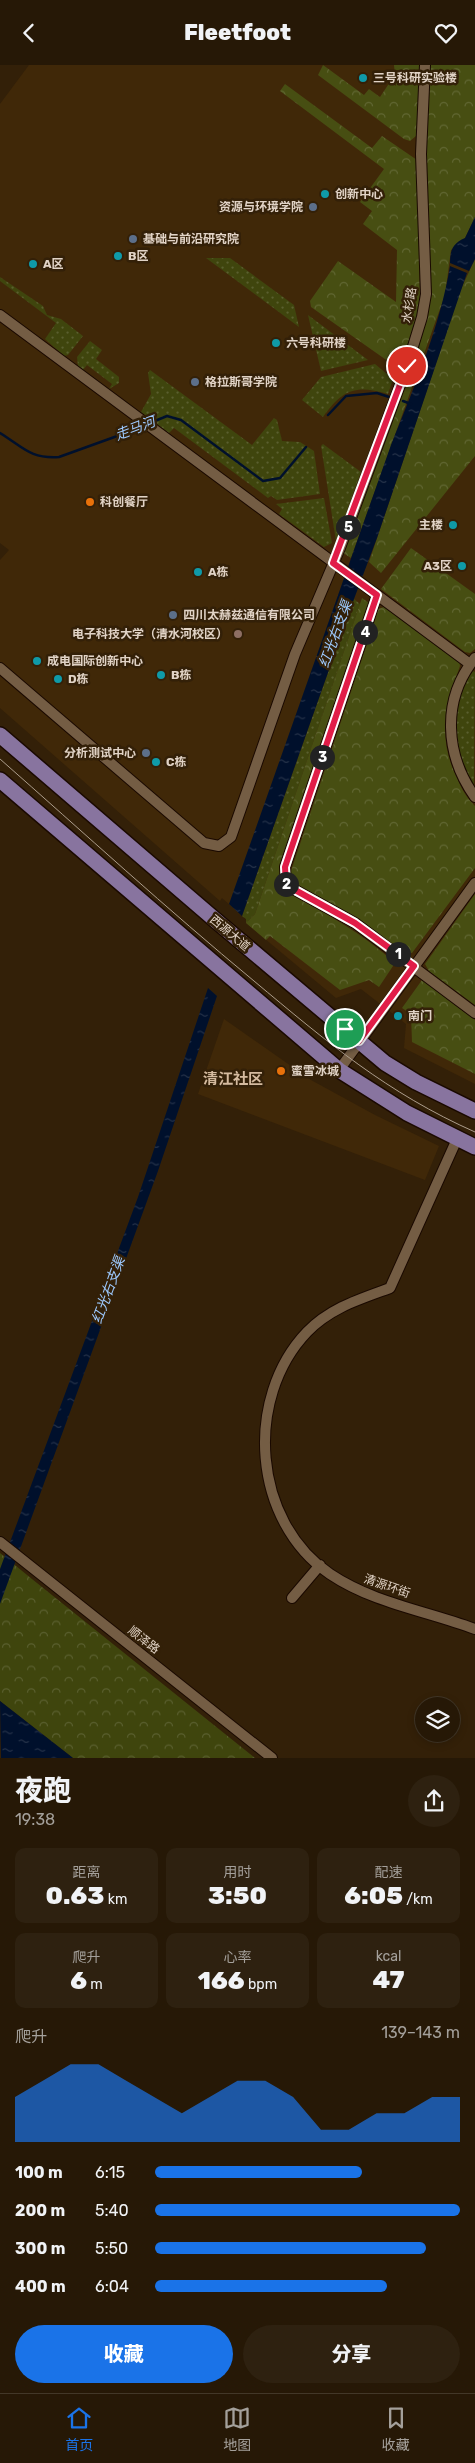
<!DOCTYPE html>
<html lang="zh">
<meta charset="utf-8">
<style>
body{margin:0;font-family:Rubik,"Noto Sans SC",sans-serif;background:#2e2110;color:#f1f3f6;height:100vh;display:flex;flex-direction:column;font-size:19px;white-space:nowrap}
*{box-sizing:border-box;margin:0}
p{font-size:16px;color:#a4a09b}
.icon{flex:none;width:28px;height:28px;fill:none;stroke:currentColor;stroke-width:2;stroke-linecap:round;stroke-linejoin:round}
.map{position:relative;height:1693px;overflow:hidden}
.details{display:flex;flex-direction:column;background:#261806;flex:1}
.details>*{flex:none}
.fabs{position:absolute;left:415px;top:1632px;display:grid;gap:10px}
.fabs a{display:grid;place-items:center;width:45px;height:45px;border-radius:50%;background:#261806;box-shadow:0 2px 8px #0003,0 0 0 1px #423728;font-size:25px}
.pin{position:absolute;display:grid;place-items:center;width:42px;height:42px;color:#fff;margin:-21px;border:2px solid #fff;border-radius:50%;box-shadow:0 1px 5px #0007}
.km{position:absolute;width:25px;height:25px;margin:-12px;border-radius:50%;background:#222;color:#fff;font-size:14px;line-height:25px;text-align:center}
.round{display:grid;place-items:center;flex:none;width:52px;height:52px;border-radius:26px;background:#2e2110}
.overview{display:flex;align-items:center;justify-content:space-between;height:85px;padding:0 15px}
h1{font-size:28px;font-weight:800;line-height:38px}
.figures{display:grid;grid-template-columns:repeat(3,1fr);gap:8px;height:85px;padding:5px 15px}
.figures div{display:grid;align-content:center;border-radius:10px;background:#2e2110;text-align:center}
.figures b{font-size:25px;font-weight:800}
.figures small{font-size:14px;font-weight:400}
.figures p{font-size:14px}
.chart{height:140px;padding:10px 15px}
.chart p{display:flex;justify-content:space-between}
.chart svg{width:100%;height:90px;margin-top:5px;fill:#1a73e8;opacity:.7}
.cta{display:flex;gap:10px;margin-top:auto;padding:10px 15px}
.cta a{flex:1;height:58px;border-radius:30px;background:#1a73e8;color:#fff;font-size:20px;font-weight:800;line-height:58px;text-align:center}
.cta a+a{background:#2e2110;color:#f1f3f6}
ul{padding:0 15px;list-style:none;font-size:16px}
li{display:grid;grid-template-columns:80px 60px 1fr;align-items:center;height:38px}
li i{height:12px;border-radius:6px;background:#1a73e8}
header{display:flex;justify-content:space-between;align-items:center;height:65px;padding:0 15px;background:#261806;font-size:22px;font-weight:800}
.dock{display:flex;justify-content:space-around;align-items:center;height:70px;border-top:1px solid #423728;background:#261806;font-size:14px;color:#a4a09b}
.dock a{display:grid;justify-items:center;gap:2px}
.dock .active{color:#1a73e8}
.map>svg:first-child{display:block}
.built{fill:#402808}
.grass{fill:url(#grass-dots)}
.forest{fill:url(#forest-crowns)}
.park{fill:url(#park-crowns)}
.water{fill:url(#water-ripples)}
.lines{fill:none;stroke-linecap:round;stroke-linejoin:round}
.stream{stroke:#00102c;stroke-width:2.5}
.street-casing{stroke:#1a0900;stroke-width:12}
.primary-casing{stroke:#1a0900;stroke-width:18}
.street{stroke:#745d44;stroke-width:10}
.primary{stroke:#88749f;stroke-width:15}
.tram{stroke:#ac9d8c;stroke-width:1}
.route-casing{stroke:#fff;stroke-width:10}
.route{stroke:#e11d48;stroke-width:6}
.culture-dot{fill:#0f9aa8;stroke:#332008;stroke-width:2}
.service-dot{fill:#5c6f8a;stroke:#332008;stroke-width:2}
.food-dot{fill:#e8710a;stroke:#332008;stroke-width:2}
.education-dot{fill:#8d6e63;stroke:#332008;stroke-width:2}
.labels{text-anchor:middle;stroke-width:5;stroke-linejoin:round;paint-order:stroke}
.poi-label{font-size:12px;font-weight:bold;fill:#e1d3c6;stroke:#332008;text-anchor:start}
.street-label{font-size:12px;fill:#e1d3c6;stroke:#332008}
.water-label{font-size:14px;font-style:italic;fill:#9dc9fe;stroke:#332008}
.quarter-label{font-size:15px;font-weight:bold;fill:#d4ba9f;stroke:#332008}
</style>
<header><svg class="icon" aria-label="back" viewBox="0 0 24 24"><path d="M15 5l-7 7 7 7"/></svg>Fleetfoot<svg class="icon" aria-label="heart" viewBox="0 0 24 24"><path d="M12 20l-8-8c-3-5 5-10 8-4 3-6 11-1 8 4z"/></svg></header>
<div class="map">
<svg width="475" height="1693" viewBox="0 0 475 1693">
<defs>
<pattern id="grass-dots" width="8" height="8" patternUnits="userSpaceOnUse" patternTransform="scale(1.25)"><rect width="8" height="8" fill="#3f450d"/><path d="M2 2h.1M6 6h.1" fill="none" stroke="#5a5f2f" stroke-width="1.8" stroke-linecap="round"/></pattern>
<pattern id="forest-crowns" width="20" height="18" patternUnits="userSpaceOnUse" patternTransform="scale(1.25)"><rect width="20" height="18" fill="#474e12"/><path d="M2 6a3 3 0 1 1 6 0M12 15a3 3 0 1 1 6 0" fill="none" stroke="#616733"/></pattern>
<pattern id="park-crowns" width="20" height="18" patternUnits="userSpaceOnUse" patternTransform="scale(1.25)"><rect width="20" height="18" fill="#3f450d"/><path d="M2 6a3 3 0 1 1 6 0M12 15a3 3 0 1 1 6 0" fill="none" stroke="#5a5f2f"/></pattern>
<pattern id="water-ripples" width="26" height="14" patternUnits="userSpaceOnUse" patternTransform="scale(1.25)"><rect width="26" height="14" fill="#00102c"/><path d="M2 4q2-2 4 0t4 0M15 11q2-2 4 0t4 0" fill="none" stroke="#253249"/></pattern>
</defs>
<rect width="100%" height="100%" fill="#332008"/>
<path class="built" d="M29,0h446v1019l-71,-36 2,-24 -45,-35 -25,9 -90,-75v-4l-24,-21 -2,3 -220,-193v-148l9,-10 -9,-7v-439z
M224,954l87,61 64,35 64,31 -14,34 -227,-86z"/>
<path class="grass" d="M206,193h24l64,47 5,22z
M0,212l43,29 4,9 14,4 22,17 -15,19 -4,1 -19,-17 11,-16 -56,-42z
M308,250l60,45 -47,11z
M90,276l12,9 -6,9 23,18v6l-10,6 3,-5 -25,-19 -4,5 -5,-4 -1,-9z
M375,299l18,15 -5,15c-33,-10 -46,-4 -65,23l-21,-17 19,-23z
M150,305l102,75 22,-27 3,2 5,21 18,1 14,9 6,43 -43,6 -6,-4 -3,2 -94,-70 -5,5 -28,-21 10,-18 -3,-21z
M323,379l38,28 -25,69 -15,-95z
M324,433l8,45 -8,4 -45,-33 3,-5 -6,-5z
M354,534l6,5 -105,310 -9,9v-4l-4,-3z
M473,606l2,1 -1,115c-21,-39 -29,-78 -1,-116z"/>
<path class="forest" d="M323,0l41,30 5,-6 11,8 10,-15 6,4 -2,-21h27l-5,71 -6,5 -6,-2 -86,-64z
M430,0h45v152l-10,21 -14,12 -6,45 -94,263 -8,-5 78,-216 3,-203z
M285,19l87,64 10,-12 35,24 3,137 -3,23 -16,45 -9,-1 -81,-57 -1,-6 28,-40 58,41 1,-52 -34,-26 9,-13 -12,-9 24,-33 -104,-78z
M475,194v197l-94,117 -12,-11 92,-273z
M411,483l64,46v55l-5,4 -5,-1 -84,-63z
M362,533l7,5 -89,269v12l5,7c39,21 77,42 110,72l-16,24 -10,-7 -29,10 -70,-54 -4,4 -20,-17 9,-9z
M384,542l75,54 1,5c-15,42 -23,73 -2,114 4,10 9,18 17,26v62l-63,85 -9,-1c-35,-27 -69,-49 -108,-66l-5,-12 85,-254 3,-11z
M475,829v111l-46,-34 -4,-7z
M422,915l53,40v54l-63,-32 -1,-28 -9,-6z"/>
<path class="park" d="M0,1488l32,26 223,179h-182l-73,-57z"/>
<path class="water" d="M475,152v42l-6,12 -19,-8c0,-13 3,-20 15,-25z
M450,201l17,7 -90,265 -23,61 -112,317 -13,-12 162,-459c23,-58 49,-118 59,-179z
M208,923l9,8 -59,175 -158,433v-35l138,-372z
M0,1636l73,57h-72z"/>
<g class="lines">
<path class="stream" d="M403,336l8,3
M328,350l18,-19 31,-3 12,4
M150,358l17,-7 14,4 82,61 17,-3 26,-31
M0,368c23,14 30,26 59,24l86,-31"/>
<defs>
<path id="street" d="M0,250l470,349
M377,530l-87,257 -5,15 1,18 69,38 120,90
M475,593c-34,42 -30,97 0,139
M0,603l204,175 15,3 12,-9 64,-183 45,-106 67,-182 15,-49 4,-23 -5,-140 4,-89
M339,1005l136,-187
M457,1074l-67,149c-30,11 -60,20 -83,44 -63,66 -55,189 23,242 43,29 97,37 145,55
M0,1477l272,216
M292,1533l28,-33"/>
<path id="primary" d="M0,670l220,189 165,139 31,19 59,29
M0,715l339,290 68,43 68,34"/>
</defs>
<use href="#street" class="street-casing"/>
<use href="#primary" class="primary-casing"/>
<use href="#street" class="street"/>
<use href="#primary" class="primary"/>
<path class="tram" d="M0,694c84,74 167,150 254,222 73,61 133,112 221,151"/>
</g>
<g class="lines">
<defs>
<path id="route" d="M345,964l14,12 55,-75 -59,-43 -69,-38 -1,-18 92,-272 -44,-32 74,-197"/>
</defs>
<use href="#route" class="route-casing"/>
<use href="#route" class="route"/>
</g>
<g class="culture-dot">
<circle cx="363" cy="13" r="5"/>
<circle cx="325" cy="129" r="5"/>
<circle cx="118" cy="191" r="5"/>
<circle cx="33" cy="199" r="5"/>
<circle cx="276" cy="278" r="5"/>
<circle cx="453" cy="460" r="5"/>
<circle cx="462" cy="501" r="5"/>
<circle cx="198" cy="507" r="5"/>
<circle cx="37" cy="596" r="5"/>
<circle cx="161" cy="610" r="5"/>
<circle cx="58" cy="614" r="5"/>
<circle cx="156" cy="697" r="5"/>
<circle cx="398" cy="951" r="5"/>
</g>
<g class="service-dot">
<circle cx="313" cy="142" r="5"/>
<circle cx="133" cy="174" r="5"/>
<circle cx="195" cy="317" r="5"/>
<circle cx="173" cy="550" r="5"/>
<circle cx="146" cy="688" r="5"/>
</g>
<g class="food-dot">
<circle cx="90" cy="437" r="5"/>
<circle cx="281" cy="1006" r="5"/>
</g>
<circle class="education-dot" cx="238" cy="569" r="5"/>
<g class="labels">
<g class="poi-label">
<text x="373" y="17">三号科研实验楼</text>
<text x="335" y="133">创新中心</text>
<text x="303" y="146" text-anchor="end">资源与环境学院</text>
<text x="143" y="178">基础与前沿研究院</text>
<text x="128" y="195">B区</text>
<text x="43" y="203">A区</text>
<text x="286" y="282">六号科研楼</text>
<text x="205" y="321">格拉斯哥学院</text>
<text x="100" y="441">科创餐厅</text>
<text x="443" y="464" text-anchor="end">主楼</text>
<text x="452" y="505" text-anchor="end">A3区</text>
<text x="208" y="511">A栋</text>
<text x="183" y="554">四川太赫兹通信有限公司</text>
<text x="228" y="573" text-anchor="end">电子科技大学（清水河校区）</text>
<text x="47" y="600">成电国际创新中心</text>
<text x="171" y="614">B栋</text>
<text x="68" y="618">D栋</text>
<text x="136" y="692" text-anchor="end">分析测试中心</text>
<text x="166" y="701">C栋</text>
<text x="408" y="955">南门</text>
<text x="291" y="1010">蜜雪冰城</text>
</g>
<g class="street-label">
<text transform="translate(409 240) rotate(-81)" y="4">水杉路</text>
<text transform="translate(230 868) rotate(40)" y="4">西源大道</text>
<text transform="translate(387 1521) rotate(19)" y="4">清源环街</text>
<text transform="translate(144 1575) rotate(38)" y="4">顺泽路</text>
</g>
<g class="water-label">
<text transform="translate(135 363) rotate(-21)" y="5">走马河</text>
<text transform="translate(335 569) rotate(-70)" y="5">红光右支渠</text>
<text transform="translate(108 1225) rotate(-70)" y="5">红光右支渠</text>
</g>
<g class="quarter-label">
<text x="233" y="1019">清江社区</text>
</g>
</g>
</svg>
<div class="fabs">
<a><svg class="icon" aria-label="layers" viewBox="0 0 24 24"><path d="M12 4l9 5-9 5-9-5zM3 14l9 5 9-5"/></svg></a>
</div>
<div class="pin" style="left:345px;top:964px;background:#1e9e55"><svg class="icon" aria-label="arrive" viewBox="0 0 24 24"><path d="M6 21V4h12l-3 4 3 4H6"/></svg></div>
<div class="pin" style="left:407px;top:301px;background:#d93025"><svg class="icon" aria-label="check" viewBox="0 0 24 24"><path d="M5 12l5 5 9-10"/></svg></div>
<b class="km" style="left:398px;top:889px">1</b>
<b class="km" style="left:286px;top:819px">2</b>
<b class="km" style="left:322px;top:692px">3</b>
<b class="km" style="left:365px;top:567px">4</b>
<b class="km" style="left:348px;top:462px">5</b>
</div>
<section class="details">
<div class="overview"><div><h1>夜跑</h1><p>19:38</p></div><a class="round"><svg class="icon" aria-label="share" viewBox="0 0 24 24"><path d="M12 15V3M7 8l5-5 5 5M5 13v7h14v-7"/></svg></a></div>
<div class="figures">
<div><p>距离</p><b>0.63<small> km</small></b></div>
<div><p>用时</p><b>3:50</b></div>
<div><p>配速</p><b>6:05<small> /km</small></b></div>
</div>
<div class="figures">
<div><p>爬升</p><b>6<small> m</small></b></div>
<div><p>心率</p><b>166<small> bpm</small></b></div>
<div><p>kcal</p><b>47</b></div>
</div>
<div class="chart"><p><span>爬升</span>139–143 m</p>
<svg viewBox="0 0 160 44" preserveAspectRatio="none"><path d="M0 44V22L10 14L20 6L30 6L40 14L50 22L60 30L70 22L80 14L90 14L100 22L110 38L120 38L130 30L140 30L150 22L160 22V44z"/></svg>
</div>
<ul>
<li><b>100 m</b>6:15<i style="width:68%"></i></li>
<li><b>200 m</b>5:40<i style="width:100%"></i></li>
<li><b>300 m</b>5:50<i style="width:89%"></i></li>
<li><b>400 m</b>6:04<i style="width:76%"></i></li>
</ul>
<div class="cta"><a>收藏</a><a>分享</a></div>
</section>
<nav class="dock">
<a class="active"><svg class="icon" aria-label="home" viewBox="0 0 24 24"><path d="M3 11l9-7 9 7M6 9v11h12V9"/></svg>首页</a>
<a><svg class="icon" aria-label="map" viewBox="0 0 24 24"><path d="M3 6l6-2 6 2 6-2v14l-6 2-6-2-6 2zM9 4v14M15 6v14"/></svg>地图</a>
<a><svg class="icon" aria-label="saved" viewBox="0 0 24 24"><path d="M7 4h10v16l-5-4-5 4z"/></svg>收藏</a>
</nav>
